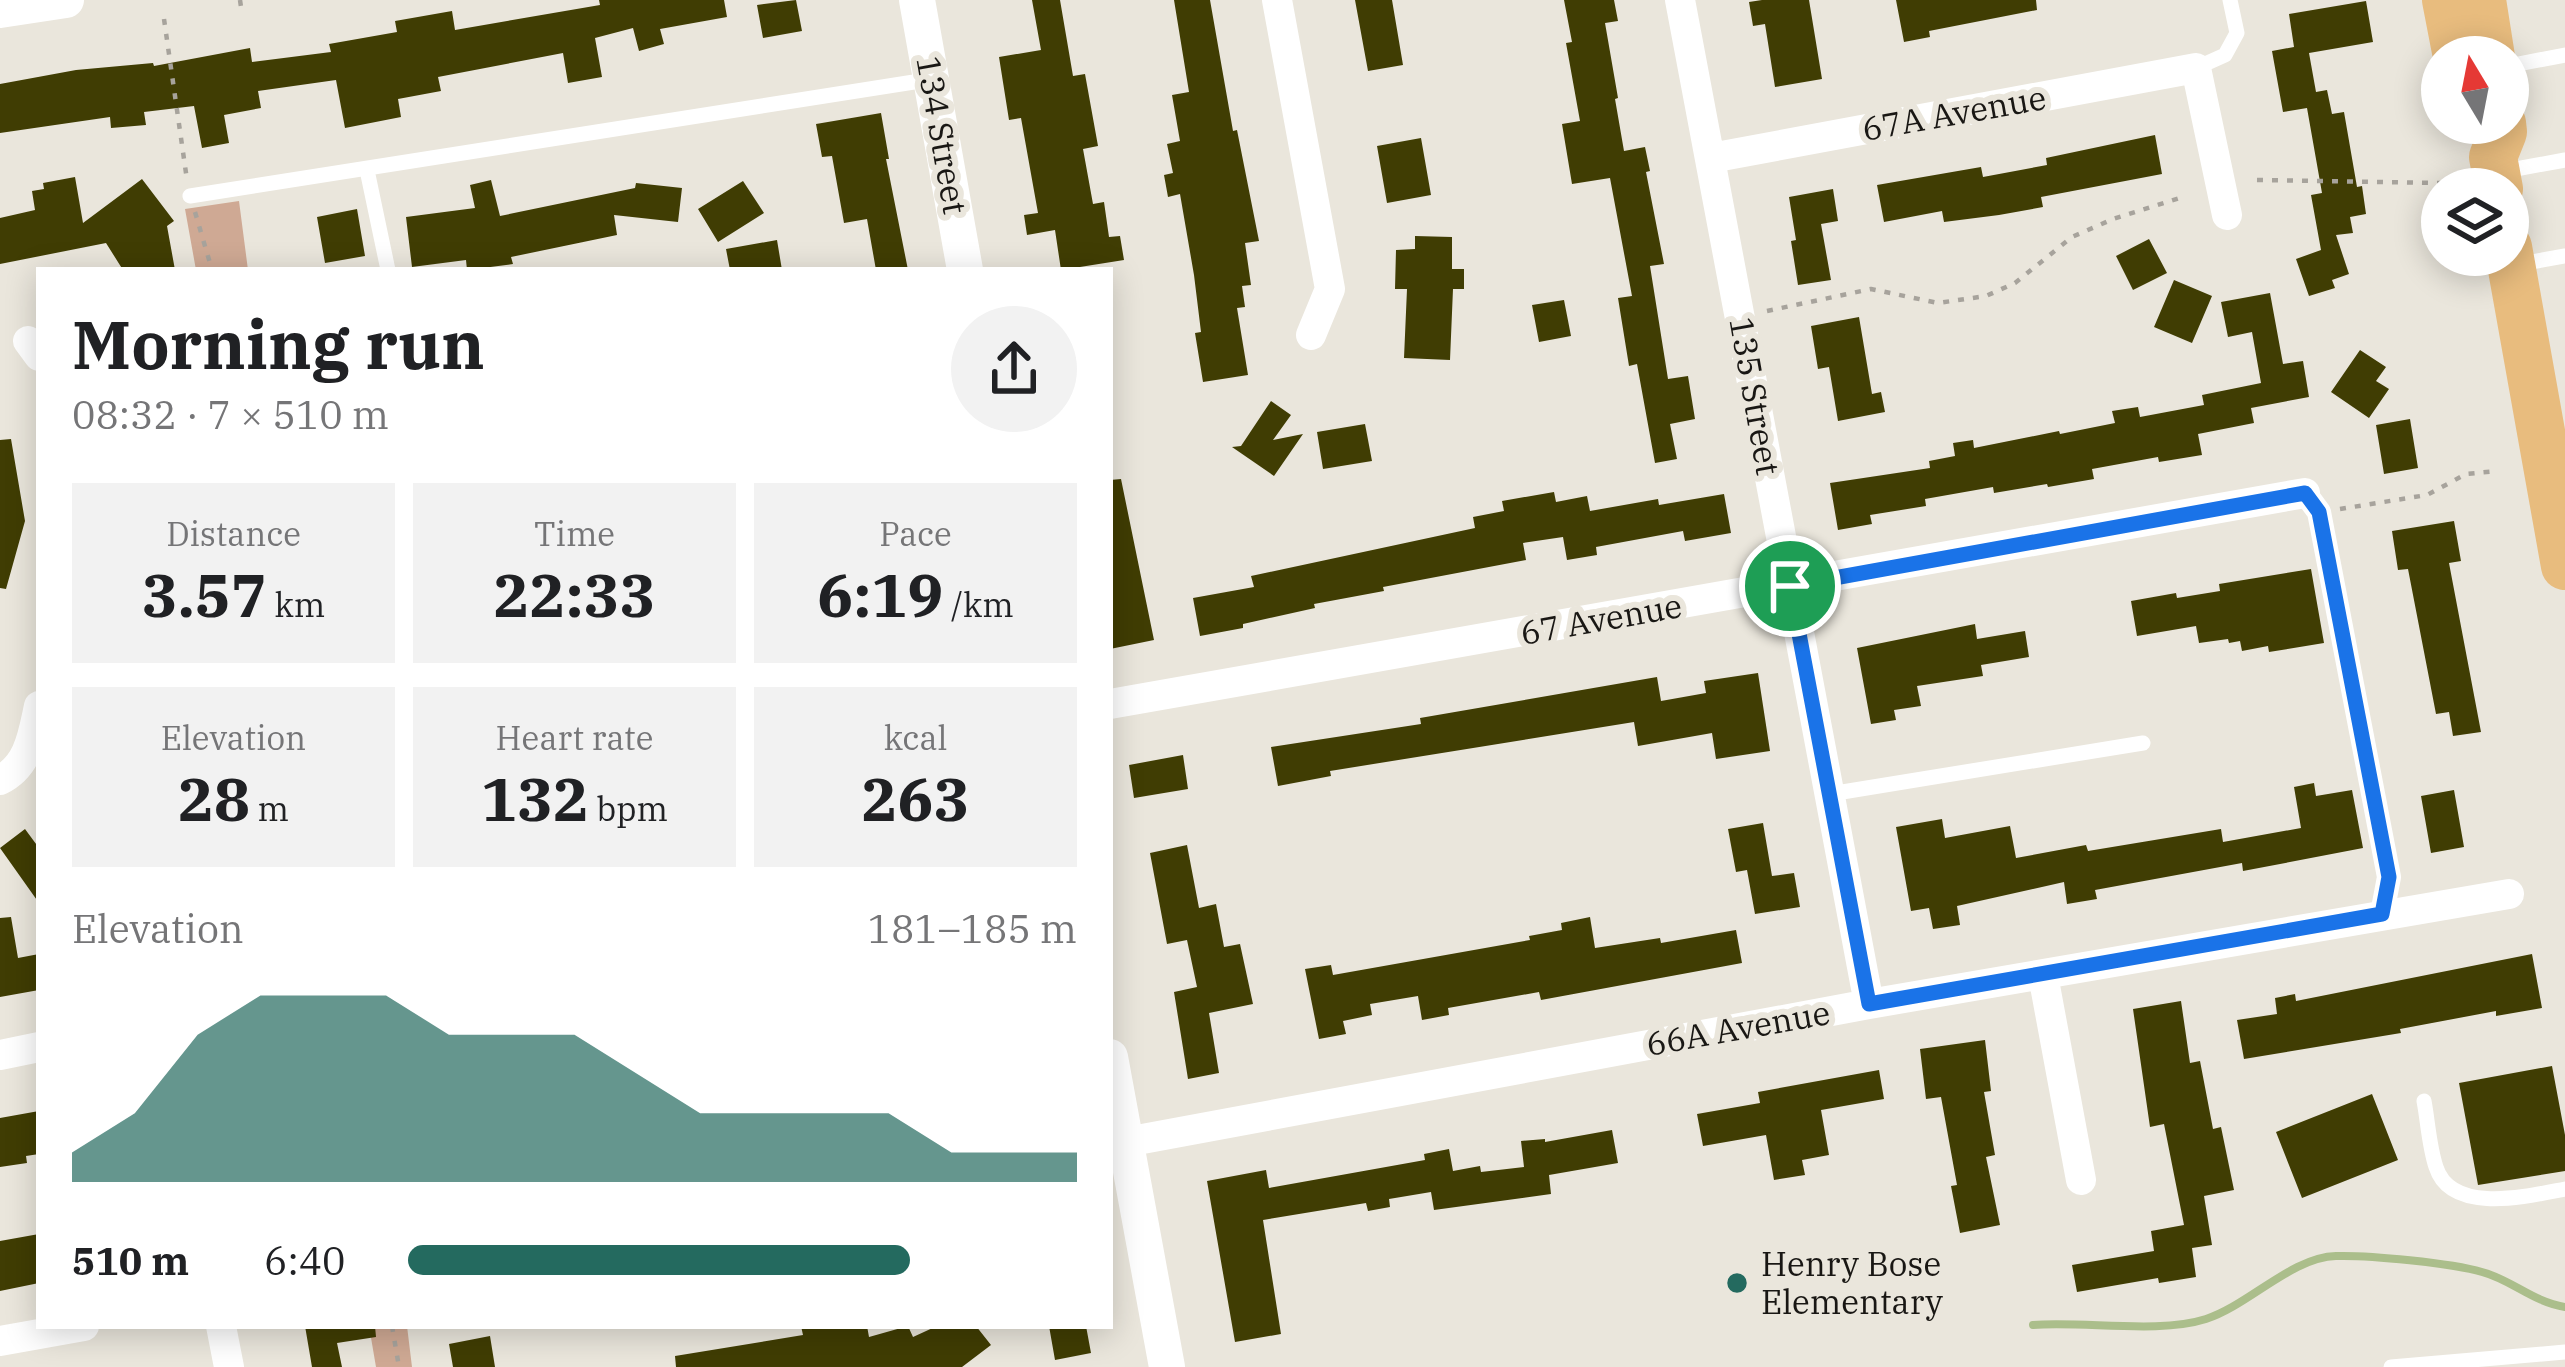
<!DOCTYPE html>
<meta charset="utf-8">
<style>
body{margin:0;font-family:"IBM Plex Serif",serif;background:#f2f2f2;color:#202124;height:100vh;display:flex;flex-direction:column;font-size:45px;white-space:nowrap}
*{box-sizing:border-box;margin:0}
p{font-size:39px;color:#757577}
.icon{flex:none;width:66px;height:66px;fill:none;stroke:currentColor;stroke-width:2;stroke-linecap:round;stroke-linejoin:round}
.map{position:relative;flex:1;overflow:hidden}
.panel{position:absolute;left:36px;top:267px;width:1077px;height:1062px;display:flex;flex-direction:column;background:#fff;border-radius:0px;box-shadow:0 6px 30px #0003}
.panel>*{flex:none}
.needle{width:78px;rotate:350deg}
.buttons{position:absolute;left:2421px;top:36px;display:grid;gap:24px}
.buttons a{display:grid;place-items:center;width:108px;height:108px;border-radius:50%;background:#fff;box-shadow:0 6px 30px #0003;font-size:60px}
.pin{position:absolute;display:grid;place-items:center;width:102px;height:102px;color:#fff;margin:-51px;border:6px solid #fff;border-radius:50%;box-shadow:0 3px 12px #0007}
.round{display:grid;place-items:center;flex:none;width:126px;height:126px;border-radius:63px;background:#f2f2f2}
.overview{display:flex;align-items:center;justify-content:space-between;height:204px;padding:0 36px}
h1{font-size:66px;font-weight:700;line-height:90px}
.metrics{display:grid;grid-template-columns:repeat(3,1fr);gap:18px;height:204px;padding:12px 36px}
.metrics div{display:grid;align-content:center;border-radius:0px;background:#f2f2f2;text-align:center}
.metrics b{font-size:60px;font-weight:700}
.metrics small{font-size:33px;font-weight:400}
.metrics p{font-size:33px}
.chart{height:336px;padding:24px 36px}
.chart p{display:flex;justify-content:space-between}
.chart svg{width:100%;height:216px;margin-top:12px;fill:#246a5f;opacity:.7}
ul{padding:0 36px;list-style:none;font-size:39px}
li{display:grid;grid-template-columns:192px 144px 1fr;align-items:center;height:90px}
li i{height:30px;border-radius:15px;background:#246a5f}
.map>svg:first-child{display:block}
.green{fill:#cfa994}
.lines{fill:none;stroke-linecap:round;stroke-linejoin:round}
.stream{stroke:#abbe8b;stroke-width:8}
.building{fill:#403d03}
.path{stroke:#a7a39c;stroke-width:4.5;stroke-dasharray:6 9;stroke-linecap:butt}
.service{stroke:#fff;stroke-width:15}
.minor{stroke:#fff;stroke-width:30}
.tertiary{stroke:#fff;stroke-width:36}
.primary{stroke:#e8bc7e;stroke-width:48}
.route-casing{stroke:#fff;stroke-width:24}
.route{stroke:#1a73e8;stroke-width:15}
.poi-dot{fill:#246a5f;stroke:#eae6dc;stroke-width:4.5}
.labels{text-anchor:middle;stroke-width:12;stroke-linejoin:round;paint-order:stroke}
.street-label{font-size:33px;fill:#191714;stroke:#eae6dc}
.poi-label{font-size:33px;fill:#191714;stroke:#eae6dc;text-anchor:start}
</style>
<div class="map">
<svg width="2565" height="1367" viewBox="0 0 2565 1367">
<rect width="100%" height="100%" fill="#eae6dc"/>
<path class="green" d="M239,201l9,69h-52l-11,-61z
M369,1326h38l5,41h-36z"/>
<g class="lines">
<path class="stream" d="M2033,1325c52,-4 126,9 173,-6 43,-14 86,-62 130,-63 33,-1 115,7 146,16 30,8 51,30 83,35"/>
</g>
<path class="building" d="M599,0h125l3,17 -67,12 4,15 -25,7 -6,-23 -38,10 7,39 -34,6 -5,-30 -125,24 3,14 -43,8 3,18 -56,11 -9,-48 -78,11 3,17 -37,7 5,28 -27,5 -8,-42 -50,6 2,13 -35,3 -1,-11 -110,16v-49l76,-14 77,-7 1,3 96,-18 2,14 79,-10 -2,-8 68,-12 -2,-11 57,-10 3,19 145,-25z
M796,0l6,31 -39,7 -6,-33z
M1032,0h28l13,76 12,-2 13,72 -15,3 10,55 11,-2 5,35 11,-1 4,24 -63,10 -6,-40 -28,5 -3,-20 14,-2 -17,-95 -12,2 -10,-63 42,-7z
M1174,0h36l23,131 4,-1 22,111 -14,2 6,42 -9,1 3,21 -8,1 11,67 -45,7 -8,-49 6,-1 -7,-57 -14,-81 -12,3 -4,-22 9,-2 -6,-29 13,-3 -8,-46 17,-3z
M1355,0h37l11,65 -35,6z
M1564,0h50l4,21 -13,2 13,75 -3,1 9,52 21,-4 5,24 -4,1 18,92 -14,2 18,113 20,-3 7,43 -25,5 7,35 -22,4 -18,-99 -8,2 -11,-68 14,-2 -22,-118 -38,6 -10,-60 18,-3 -14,-78 6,-1z
M1762,0h47l13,79 -47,8 -10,-63 -12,2 -4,-24z
M1896,0h140l1,10 -108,21 1,6 -26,5z
M2366,1l7,41 -64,11 7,39 11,-2 5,24 12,-2 13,75 5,-1 4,28 -16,3 3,16 -17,2 13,39 -17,6 3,8 -26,8 -13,-37 25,-9 -10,-55 11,-2 -15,-85 -24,4 -11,-61 22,-4 -5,-33z
M881,113l8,46h-3l22,111h-32l-9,-51 -23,4 -12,-67 -10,1 -6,-33z
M2155,135l7,39 -121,23 2,10 -44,8 -55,7 -2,-11 -58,11 -7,-37 104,-18 2,10 64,-12 -1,-7z
M1421,138l10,57 -44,8 -10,-57z
M75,177l8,46 59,-44 32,42 -7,5 8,44h-52l-17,-27 -106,21v-46l35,-8 -3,-19 12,-2 -1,-6z
M491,180l9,36 135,-28 1,-5 46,5 -4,34 -64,-7 3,20 -106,22 2,7 -46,6 -1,-10 -54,7 -6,-50 69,-9 -5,-23z
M743,181l21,32 -46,29 -20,-33z
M1833,189l5,32 -17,3 10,56 -33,5 -7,-44 5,-1 -7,-43z
M357,209l8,47 -40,7 -8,-46z
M1415,236l37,1v32h12v20h-11l-3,71 -46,-2 3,-69h-12l1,-39 19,-1z
M2149,239l18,34 -34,17 -17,-34z
M777,240l5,30h-52l-4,-21z
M2174,280l38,16 -20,47 -38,-16z
M2270,293l13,71 20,-3 6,36 -58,11 3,15 -56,11 4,21 -43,7 -1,-5 -66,12 2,10 -46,8 -1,-3 -53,9 -1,-6 -68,12 1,7 -56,9 2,9 -34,6 -8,-47 100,-15 -1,-7 26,-5 -2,-13 20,-3 1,8 85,-17 1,3 55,-11 -3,-12 26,-4 2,10 64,-12 -2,-10 59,-12 -9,-51 -24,5 -7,-35z
M1564,300l7,36 -32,6 -7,-37z
M1859,317l13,77 9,-2 4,20 -47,9 -9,-54 -11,2 -7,-43z
M2360,350l26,17 -10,14 13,8 -20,29 -38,-26z
M1271,401l20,14 -18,25 30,-6 -29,42 -42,-29 9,-1z
M2410,419l8,49 -34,6 -8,-49z
M1365,424l7,37 -49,8 -6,-37z
M11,439l14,82 -19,68 -6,-1v-148z
M1121,479l33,161 -44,9v-169z
M1554,492l2,10 31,-6 3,15 68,-12 1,6 65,-11 7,39 -46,8 -2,-10 -87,16 1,8 -30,5 -4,-23 -40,6 3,17 -143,27 1,4 -70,13 1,4 -72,16v4l-43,8 -7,-38 61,-11 -3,-11 224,-48 -2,-11 31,-6 -2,-10z
M2454,521l7,40 -12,2 32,169 -28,4 -4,-24 -13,2 -28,-145 -10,1 -6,-39z
M2311,569l13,74 -55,9 -1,-6 -26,5 -2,-10 -11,2 -1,-4 -29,4 -3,-17 -59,10 -6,-35 45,-8 1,5 43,-7 -1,-7z
M1975,624l2,15 48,-8 4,26 -48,8 2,11 -66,10 4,20 -27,4 2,10 -25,4 -14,-76z
M1758,673l12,78 -54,8 -4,-26 -74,13 -4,-24 -304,49 1,5 -53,10 -7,-39 150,-23 -1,-6 237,-41 4,24 45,-8 -2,-12z
M1183,755l5,34 -54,9 -5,-33z
M2314,783l2,13 36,-6 11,58 -120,23 -1,-8 -87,16 -60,11 2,9 -30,5 -3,-22 -107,24 3,19 -27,4 -4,-21 -18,3 -15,-84 46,-8 3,19 65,-12 6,32 70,-13 2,6 133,-22 2,13 78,-14 -7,-41z
M2454,790l10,57 -33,6 -10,-57z
M1763,823l9,53 22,-3 6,34 -45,7 -8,-44 -11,2 -8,-43z
M25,829l14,19v55l-39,-55z
M1187,845l12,63 17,-4 8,43 16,-3 13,60 -44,9 10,60 -31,6 -14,-87 23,-5 -10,-47 -20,4 -17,-91z
M11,917l7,41 21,-4v36l-39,7v-79z
M1590,917l5,31 65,-10 1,5 75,-13 6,33 -201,37 -2,-8 -91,16 1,7 -27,5 -4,-24 -48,8 2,11 -29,6 3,13 -27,5 -14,-70 26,-4 2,10 197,-35 -1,-4 33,-6 -1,-7z
M2532,954l10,54 -46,8v-5l-96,18 1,4 -157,26 -7,-39 40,-6 -2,-16 20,-4 1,7z
M2181,1001l9,62 10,-2 13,68 8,-2 13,63 -30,6 8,49 -20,3 4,29 -37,6 -1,-5 -81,14 -5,-27 82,-14 -3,-20 33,-6 -20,-101 -14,3 -17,-118z
M1985,1040l6,51 -7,1 11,63 -9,2 14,68 -40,8 -9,-47 6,-1 -16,-88 -15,2 -6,-50z
M2552,1066l13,69v36l-87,14 -19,-102z
M1879,1070l5,29 -63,11 8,45 -27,5 3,15 -31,5 -8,-45 -63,11 -6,-32 63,-11 -2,-11z
M2372,1094l26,66 -96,38 -26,-66z
M39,1111v43l-13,2 1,7 -27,4v-49z
M1612,1130l6,33 -69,12 2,19 -117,16 -3,-18 -42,7 1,8 -22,4 -2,-8 -103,17 18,114 -46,8 -28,-161 59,-11 3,18 156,-28 -1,-6 25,-5 4,22 27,-5 1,6 43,-5 -3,-26 24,-2v3z
M39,1234v49l-39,8v-50z
M305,1326h70l1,11 -39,6 5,24h-30z
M801,1326h66l2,11 39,-11 5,11 24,-11h39l15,19 -29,22h-286l-1,-11 128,-21z
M1049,1326h37l5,27 -36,7z
M490,1336l5,31h-42l-4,-23z"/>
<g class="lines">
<path class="path" d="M240,0l1,7
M164,19l23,161
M2257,180l187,3
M195,212l17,58
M1767,311l104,-22 67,14 48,-7 29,-13 57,-46 41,-18 73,-23
M2340,509l87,-14 39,-21 32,-3
M392,1326l7,41"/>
<path class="service" d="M2508,66l57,-11
M2196,68l29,-13 12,-22 -7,-33
M367,170l21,100
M2505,171l60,-11
M190,196l743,-117
M2520,264l45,-8
M2305,493l14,19 70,365 -7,37
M1830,794l313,-51
M2424,1101c4,21 5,45 12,66 15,48 92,29 129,22
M2391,1367l174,-15"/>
<path class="minor" d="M1277,0l53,289 -19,46
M1680,0l189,1004
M1711,158l485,-90 31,147
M28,341l11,15
M1110,704l1195,-211
M0,780c29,-14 33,-46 39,-74
M2043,975l38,205
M0,1055l39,-8
M1110,1145l759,-141 640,-110
M221,1326l8,41
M0,1341l84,-15"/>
<path class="tertiary" d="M917,0l48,270
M0,10l66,-10
M1110,1057l57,310"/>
<path class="primary" d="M2446,0l11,57
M2482,0l9,57
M2499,189l-6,-32 10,-25 -1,-9
M2508,247l57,319"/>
</g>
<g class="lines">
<defs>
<path id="route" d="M2305,493l14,19 70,365 -7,37 -513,90 -79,-418z"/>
</defs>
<use href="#route" class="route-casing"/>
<use href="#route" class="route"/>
</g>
<circle class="poi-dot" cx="1737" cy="1283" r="12"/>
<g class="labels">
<g class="street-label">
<text transform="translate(1954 113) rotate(-10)" y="12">67A Avenue</text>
<text transform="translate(942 135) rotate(80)" y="12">134 Street</text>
<text transform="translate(1755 396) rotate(80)" y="12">135 Street</text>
<text transform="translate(1601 619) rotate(-10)" y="12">67 Avenue</text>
<text transform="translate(1738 1028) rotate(-10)" y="12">66A Avenue</text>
</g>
<g class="poi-label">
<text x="1761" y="1276">Henry Bose<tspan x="1761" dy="38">Elementary</tspan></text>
</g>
</g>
</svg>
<div class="buttons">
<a><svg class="needle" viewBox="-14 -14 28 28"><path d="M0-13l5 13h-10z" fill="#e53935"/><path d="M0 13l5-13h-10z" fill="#757577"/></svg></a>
<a><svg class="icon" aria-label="layers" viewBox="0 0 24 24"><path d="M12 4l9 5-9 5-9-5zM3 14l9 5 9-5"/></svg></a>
</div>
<div class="pin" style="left:1790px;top:586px;background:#1e9e55"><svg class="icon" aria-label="arrive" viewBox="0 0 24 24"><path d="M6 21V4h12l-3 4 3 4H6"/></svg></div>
<section class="panel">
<div class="overview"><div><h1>Morning run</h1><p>08:32 · 7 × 510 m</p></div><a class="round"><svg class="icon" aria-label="share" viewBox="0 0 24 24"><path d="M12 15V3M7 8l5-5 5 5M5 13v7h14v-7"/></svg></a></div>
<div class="metrics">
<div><p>Distance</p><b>3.57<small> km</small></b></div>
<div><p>Time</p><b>22:33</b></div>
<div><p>Pace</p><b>6:19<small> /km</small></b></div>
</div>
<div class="metrics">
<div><p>Elevation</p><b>28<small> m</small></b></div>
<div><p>Heart rate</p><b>132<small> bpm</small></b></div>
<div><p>kcal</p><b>263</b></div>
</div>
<div class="chart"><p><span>Elevation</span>181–185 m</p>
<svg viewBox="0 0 160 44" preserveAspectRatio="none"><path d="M0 44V38L10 30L20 14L30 6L40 6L50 6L60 14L70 14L80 14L90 22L100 30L110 30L120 30L130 30L140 38L150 38L160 38V44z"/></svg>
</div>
<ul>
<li><b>510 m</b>6:40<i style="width:75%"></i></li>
</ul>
</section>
</div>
